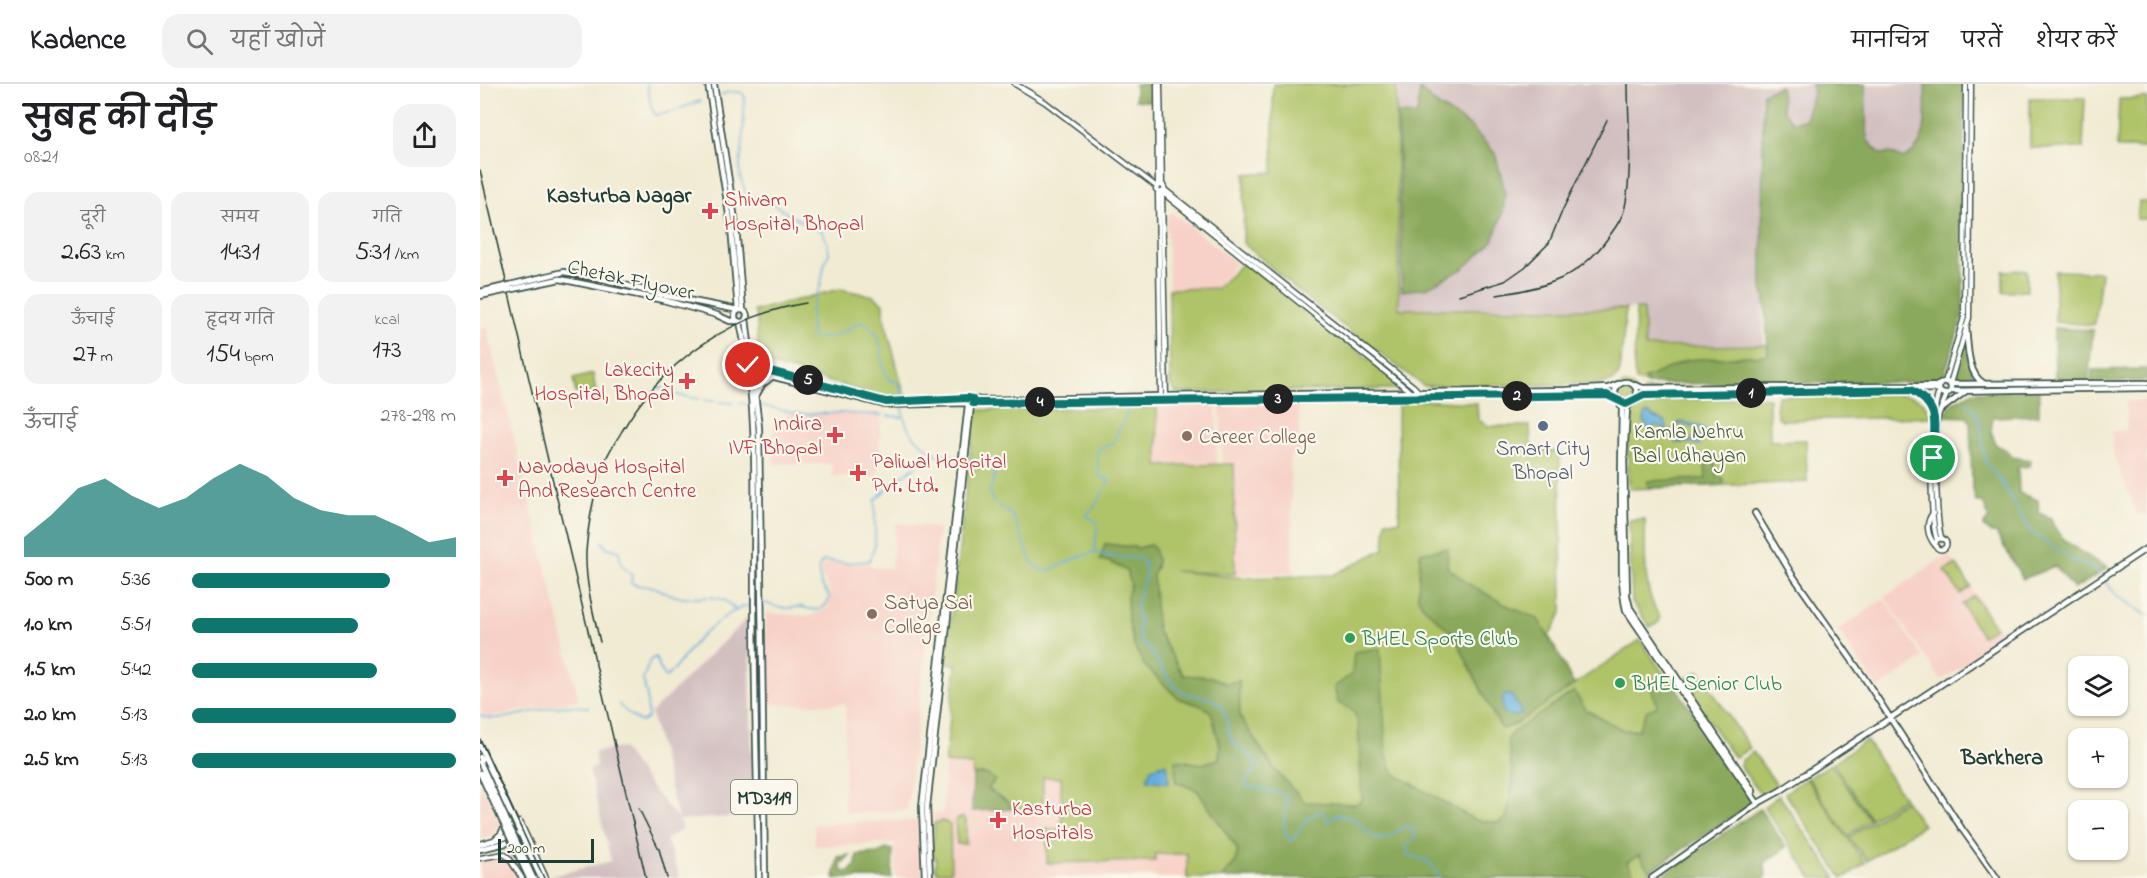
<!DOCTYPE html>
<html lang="hi">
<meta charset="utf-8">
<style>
body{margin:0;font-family:"Indie Flower","Playpen Sans Deva",sans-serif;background:#f2f2f2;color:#202124;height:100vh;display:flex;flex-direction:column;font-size:22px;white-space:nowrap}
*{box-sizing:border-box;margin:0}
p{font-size:20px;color:#757577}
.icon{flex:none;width:33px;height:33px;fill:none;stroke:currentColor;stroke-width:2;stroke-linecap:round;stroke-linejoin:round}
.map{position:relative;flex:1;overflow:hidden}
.panel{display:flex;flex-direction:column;background:#fff;width:480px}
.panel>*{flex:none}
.controls{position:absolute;left:1588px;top:572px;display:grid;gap:12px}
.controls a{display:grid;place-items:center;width:60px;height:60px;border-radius:12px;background:#fff;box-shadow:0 2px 4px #0004;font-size:30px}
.scale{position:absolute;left:18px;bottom:15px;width:96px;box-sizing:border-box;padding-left:6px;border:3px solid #1f3d34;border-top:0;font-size:16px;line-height:21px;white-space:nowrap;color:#1f3d34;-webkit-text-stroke:4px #fbf7ec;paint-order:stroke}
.pin{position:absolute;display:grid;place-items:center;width:51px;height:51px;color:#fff;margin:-26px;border:3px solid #fff;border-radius:50%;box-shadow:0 2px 6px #0007}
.km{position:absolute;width:30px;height:30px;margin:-15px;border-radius:50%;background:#222;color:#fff;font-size:16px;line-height:30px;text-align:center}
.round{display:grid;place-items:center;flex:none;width:63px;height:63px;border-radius:18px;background:#f2f2f2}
.summary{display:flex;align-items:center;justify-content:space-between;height:102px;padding:0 24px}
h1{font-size:33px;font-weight:600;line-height:45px}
.stats{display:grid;grid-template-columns:repeat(3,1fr);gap:9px;height:102px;padding:6px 24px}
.stats div{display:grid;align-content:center;border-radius:15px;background:#f2f2f2;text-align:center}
.stats b{font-size:26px;font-weight:600}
.stats small{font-size:16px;font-weight:400}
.stats p{font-size:16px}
.chart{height:168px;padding:12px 24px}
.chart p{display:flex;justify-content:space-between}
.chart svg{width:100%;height:108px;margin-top:6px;fill:#0f766e;opacity:.7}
ul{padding:0 24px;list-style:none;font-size:20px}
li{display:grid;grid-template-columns:96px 72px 1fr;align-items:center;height:45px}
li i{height:15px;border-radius:8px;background:#0f766e}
header{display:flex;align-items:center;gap:36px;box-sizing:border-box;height:84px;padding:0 30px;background:#fff;border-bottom:2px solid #e0e0e0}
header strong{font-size:28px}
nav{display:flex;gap:33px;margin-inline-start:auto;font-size:21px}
.search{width:420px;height:54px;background:#f2f2f2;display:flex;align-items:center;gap:15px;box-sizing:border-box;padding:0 21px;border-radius:18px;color:#757577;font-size:22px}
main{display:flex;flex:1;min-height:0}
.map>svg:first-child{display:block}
.built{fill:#f7d1c7}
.industrial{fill:#d2bfc0}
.green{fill:#afc367;stroke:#67804e;stroke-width:1.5}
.forest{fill:#8ba95c;stroke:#557348;stroke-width:1.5}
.water{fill:#63aedc;stroke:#417688;stroke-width:1.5;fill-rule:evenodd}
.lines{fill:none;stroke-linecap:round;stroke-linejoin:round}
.stream{stroke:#63aedc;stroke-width:1.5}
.minor-casing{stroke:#3e574c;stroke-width:7}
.major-casing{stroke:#3e574c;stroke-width:8}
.minor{stroke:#fff;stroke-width:4}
.major{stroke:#fff;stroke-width:4.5}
.rail{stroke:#1f3d34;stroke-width:1.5}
.major-bridge-casing{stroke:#3e574c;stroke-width:8;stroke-linecap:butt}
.major-bridge{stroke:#fff;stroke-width:4.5}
.route-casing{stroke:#fff;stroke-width:12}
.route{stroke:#0f766e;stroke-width:8}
.health-dot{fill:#e0444e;stroke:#fbf7ec;stroke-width:2}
.service-dot{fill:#5c6f8a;stroke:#fbf7ec;stroke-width:2}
.education-dot{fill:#8d6e63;stroke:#fbf7ec;stroke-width:2}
.leisure-dot{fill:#2e9e5b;stroke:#fbf7ec;stroke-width:2}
.labels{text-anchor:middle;stroke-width:4.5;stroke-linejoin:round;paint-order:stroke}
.shield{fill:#fbf7ec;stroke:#61756b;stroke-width:1.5}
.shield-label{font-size:20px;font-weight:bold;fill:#1f3d34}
.health-label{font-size:21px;fill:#be3a42;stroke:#fbf7ec;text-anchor:start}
.street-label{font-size:21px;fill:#1f3d34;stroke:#fbf7ec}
.park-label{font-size:21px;fill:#435e41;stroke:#fbf7ec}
.education-label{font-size:21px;fill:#785e54;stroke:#fbf7ec;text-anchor:start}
.service-label{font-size:21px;fill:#4e5e75;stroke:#fbf7ec}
.leisure-label{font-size:21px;fill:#27864d;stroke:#fbf7ec;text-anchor:start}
.neighbourhood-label{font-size:22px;font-weight:bold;fill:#1f3d34;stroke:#fbf7ec}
</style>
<header>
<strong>Kadence</strong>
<div class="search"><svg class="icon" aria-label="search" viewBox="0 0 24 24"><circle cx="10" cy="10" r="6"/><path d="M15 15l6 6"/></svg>यहाँ खोजें</div>
<nav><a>मानचित्र</a><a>परतें</a><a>शेयर करें</a></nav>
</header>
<main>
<section class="panel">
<div class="summary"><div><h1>सुबह की दौड़</h1><p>08:21</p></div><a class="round"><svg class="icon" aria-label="share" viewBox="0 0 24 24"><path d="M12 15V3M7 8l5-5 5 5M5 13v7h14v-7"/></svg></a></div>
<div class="stats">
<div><p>दूरी</p><b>2.63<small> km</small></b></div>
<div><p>समय</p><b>14:31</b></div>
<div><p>गति</p><b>5:31<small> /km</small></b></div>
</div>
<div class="stats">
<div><p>ऊँचाई</p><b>27<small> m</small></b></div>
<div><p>हृदय गति</p><b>154<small> bpm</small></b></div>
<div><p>kcal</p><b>173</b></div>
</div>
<div class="chart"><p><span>ऊँचाई</span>278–298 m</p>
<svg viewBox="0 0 160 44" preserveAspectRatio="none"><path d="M0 44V36L10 27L20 16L30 12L40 19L50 24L60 20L70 12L80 6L90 11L100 20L110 25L120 27L130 27L140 32L150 38L160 36V44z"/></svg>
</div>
<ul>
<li><b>500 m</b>5:36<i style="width:75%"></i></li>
<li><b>1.0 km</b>5:51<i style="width:63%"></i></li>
<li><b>1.5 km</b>5:42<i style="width:70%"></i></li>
<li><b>2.0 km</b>5:13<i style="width:100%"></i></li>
<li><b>2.5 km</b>5:13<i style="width:100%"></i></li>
</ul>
</section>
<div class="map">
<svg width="1667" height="794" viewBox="0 0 1667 794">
<rect width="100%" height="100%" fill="#fbf7ec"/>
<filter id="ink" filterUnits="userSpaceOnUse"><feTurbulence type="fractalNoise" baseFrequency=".0167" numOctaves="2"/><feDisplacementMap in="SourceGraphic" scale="12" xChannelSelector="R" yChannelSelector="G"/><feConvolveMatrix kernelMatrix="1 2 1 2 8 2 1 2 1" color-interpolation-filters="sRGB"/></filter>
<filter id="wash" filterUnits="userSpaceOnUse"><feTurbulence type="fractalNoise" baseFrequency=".008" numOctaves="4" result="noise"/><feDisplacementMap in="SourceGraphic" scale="24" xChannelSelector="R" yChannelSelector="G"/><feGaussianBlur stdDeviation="1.35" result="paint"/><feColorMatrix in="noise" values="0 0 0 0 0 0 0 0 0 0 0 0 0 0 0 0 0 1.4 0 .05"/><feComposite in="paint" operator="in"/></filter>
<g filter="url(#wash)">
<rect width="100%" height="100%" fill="#f1ebd3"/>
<path class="built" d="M692,128l64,51 -19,25 -48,1 -2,-72z
M6,243l93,373 -92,17 -7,-6v-383z
M1646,317h21v114h-10l-23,-59 -3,-24 16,-2z
M736,321l1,60 -59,1 -1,-59z
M740,321h79l1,49 -10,1 3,118 -58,1 -1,-109 -12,-1z
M306,329h94v52l-5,12 -43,-1v-12h-59v-37l13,-1z
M416,439l43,5 -32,282 -61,3 -2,-10 2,-99 -80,1v-92l44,3 18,-8 3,-13 -12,-26 7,-6 30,2 13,-2 5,5h17z
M1468,470l57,84 -64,42 -56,-83z
M1404,515l39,59 -45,31 -40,-59z
M465,679l28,2v46l68,-3 2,-1v-31l19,2v52l93,31v-7h32v24h-30l-1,-2 -220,2v-19l-5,-10 4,-17 -2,-18 10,-1z
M0,697l20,44 -8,11 -12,2z
M439,736l3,58h-26l-1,-35 -80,3 -1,-22z
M29,773l11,21h-40v-17z"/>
<path class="industrial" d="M916,0h535l-8,220 -160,3 1,39 -119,1 -2,-38h-244z
M269,532l4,200 -74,4 3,10 -16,9 14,39h-136l67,-17 -22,-92 7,-2 -1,-15 27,-4 28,38 28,33 -27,-106z"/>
<path class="green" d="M793,0h123l3,225h227l-6,62c-3,10 -10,12 -20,13l-176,2 -115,-86 -66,-57 2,-69 28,-2z
M1550,14h55l-2,50h-53z
M1667,14v50h-30l2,-49z
M1659,118h8v17h-10z
M764,178l134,104 -1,2 21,15 -1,6 -221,4 -6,-9 -1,-95 48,-1z
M1547,186v21l-24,1v-21z
M1575,187l46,1 -6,51 -2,2 -38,-3z
M360,205l34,7 10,8v13l21,80 -29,-2 -107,-31 -7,-3 -4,-5 -1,-38 -3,-7z
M1156,225h7l2,38 123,-2v10l-81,5 -43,20 4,4 -12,-3 -2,-12z
M113,290l3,19h-20l-3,-14z
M1137 309a9 9 0 1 1 18 0a9 9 0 1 1-18 0Z
M1288,305v1l-124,2v-2z
M1415,310c20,1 30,4 36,23l-149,3 -4,-3 -2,-8 2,-13z
M1289,314l1,43 36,-1 1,42 -178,7c0,-22 -7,-69 11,-84 7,-4 16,-5 23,-6z
M918,315l79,4 1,17 11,6h41l1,23 29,3 2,160 -13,24 24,49 67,-45 113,161 -113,77h-198l-144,-60 -75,-120 -38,-10 -43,-61 8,-55 6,-3 1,-9 -7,-15 -11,3 -34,-4 5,18 17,9 4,13 -4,13 1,21 6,28 44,52 24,8 9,5 9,35 -1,13 -17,5 -26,-4v22l21,8 41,60 -3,13 -14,15h-34v-24h-32v7l-108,2v-34h15l-1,-51 -18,-1v30l-2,1 -30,1c-6,-15 -15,-10 -23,-20l5,-6 -12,-9 -8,1 -1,-10 -27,-2 11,-99 -10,-1 29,-253 182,-3 1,59 76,-2 1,110 -61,-3 71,7 88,-3 51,-26 2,-28h13z
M1165,435c1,35 -4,68 15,99l-1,4 -9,5 -18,-25 -3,-82z
M1476,480l15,23 -11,7 -15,-23z
M1494,512l21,31 -13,9 -20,-32z
M1219,587l51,77 -14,9 -4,-2 -50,-74z
M1386,656l38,58 -33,21 -38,-56z
M1273,668l24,33 -15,11 -22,-30 1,-5z
M1351,680l39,56 -23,16 -39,-58z
M1326,694l59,85 -21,15h-2l-57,-85z
M1299,711l57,83h-24l-48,-71z
M1425,716l18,25 -56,36 -18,-24z
M483,733l3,2v25h-9l-2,-24z
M463,737l7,4 1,47h-13l-3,-3 1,-10 -5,-10 3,-9v-17z"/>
<path class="forest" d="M655,0h19v18l-19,-2z
M1331,0h54l2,56 14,14 10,-1 12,6c28,-14 22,-49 22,-75h39l-1,232 -20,62 -5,4 -290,2 -4,-5 43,-19 81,-5 -3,-57 -3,-9 1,-196 17,-7 3,25 9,11 13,-2 8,-27z
M940,5l17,16 33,21 25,27 10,38 -2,21 -10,29 -30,28 -37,19 -24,3 -4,-177 19,1z
M1574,244l39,2 -5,52 -33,-2z
M1484,256h2l2,17 7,24 -20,-1 -1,-4z
M1667,285v12l-56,1 1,-12z
M1559,306v25l-46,2 -2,14 5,14 9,4 7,8 19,3 -1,6 -12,1 1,26 19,7 1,13 12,5c7,26 35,36 57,50l-34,21 -19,-23 -32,13 -27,-46h-4l-9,-7 6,-8 -6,-16h-7l-4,-17 -2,-63 -3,-5 -24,-1 10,-14 21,-10z
M1225,378h10l1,14 7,2v7l-75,3v-7l58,-2z
M625,460l34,4 11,-3 4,3 3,12 -4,16 4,54 26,45 29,2 15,7 12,-4 1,37 35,53 30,32 52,2 5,-5 -4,-77 -5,-12 -15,-7 -4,-16 18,-13 2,-22 26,-4 6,105 7,20 82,47 22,3 9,-4 7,-37 -5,-43 4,-6 62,-42 12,19 37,20h15l9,-20 10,-3v-4l-8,-19 18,-10 86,127 -5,6 -99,64 -10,-16 -12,7 9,16h-415l14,-15 3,-13 -41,-60 -21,-8 -1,-22 27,4 17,-5 1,-13 -9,-34 -9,-6 -24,-8 -34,-33 -10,-19 -6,-28 -1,-21 4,-13 -4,-13 -17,-9 -10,-2z
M968,464l-1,19 22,17 37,21 32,14 21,36 15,30 -60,40 -12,4 -8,-13 -40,-81 -32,-30 -4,-8 2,-44z
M501,690l7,1 7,5 -7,9 20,13 3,7 -39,2 1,-36z
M1280,725l26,38 -21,16 1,15h-108z
M407,765l6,1 -1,28h-58l4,-21 12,-2 -9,9 1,8 8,-1 6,-6 1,-10 20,-2z"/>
<path class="water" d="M1169,329l6,5 10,3 2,7 -2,2 -8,-5 -7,4 -3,-1 -3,-7 1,-7z
M1199,338c11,0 26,4 32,12l-12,11 -7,-2h-16l-10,-11 7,-2zM1201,340l19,5 1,4c-5,8 -18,11 -26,6l-2,-5 3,-8z
M1025,610l7,2 10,18c-7,3 -12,3 -19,-2l-1,-12z
M687,679l2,20 -22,-3 4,-12z"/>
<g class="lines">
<path class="stream" d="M167,0l5,26 4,5 16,-3 28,-11
M242,11l6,-3h12l5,4c-2,15 -1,29 -2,43 -1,28 -9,27 4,56l23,7 23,15 29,14 5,10 2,12 -5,13 -3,18 -10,26v24l3,4 19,-1 28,-15c30,13 12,35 29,59h6l6,10 1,9
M178,303l14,6
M197,311l22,4
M224,316l10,1
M239,318l14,1
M1486,318l8,7 6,13 4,34 4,9 14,18 29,49 42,28 24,10 19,25 31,20
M259,319l9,1
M279,321l40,9 41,-1 43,2
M423,323c-1,22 16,36 33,47
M408,332l14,1
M487,376l25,2 6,3 -8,25 1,8 4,5 18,13 18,45 10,10 8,-1 35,-15 11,-3 18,5 27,1c13,13 0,29 -3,43 -2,7 1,11 2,18 1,8 -3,14 2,22 3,4 7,6 10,10 9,13 16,31 30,40 12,8 28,2 38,13 11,11 6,27 14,38 9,11 18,10 24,26l-12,13 2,5 36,8 5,6c-4,12 -7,31 3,41 9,-10 19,-33 34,-27l3,9 7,-8c17,-1 29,12 40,24 6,0 15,-2 20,-6 8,-6 13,-12 20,0v6l-9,7 2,9 20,6 12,17
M122,458l4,5 13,4 2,13 11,12 -1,7c7,4 11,2 18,3 12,2 22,11 35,12 21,1 37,-7 52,13
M615,466c-1,-10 4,-21 1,-29l-10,-5 9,-10 14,-25 -2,-3h-5l-3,-3 -2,-22 3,-5 13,-5 18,-38
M283,519c7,0 13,5 19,5 7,1 14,-2 20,-1 14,4 22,6 28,-10l-9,-12 -3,-17 5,-7 26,2 20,-2 6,-16v-45c10,-10 47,-42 61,-45 7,-2 16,1 23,3
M138,620l13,12 10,6 7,-4 -1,-21 -4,-18 7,-19 6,-3 3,10 7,10c11,-9 18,-21 27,-32 16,-18 42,-40 66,-42
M0,631c13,10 57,-6 75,-8 11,-1 22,-1 33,0"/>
</g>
</g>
<g filter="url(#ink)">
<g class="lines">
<defs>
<path id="minor" d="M535,0l30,18 112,85
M677,0l1,102
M680,0l2,101
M685,106l-5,3 -4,-4 2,-3 5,-1 2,5 248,196 7,7
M678,109l3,203
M682,109l4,203
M683,109l249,200
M1465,298l19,-65 2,-233
M1470,300l19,-66 2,-234
M1453,429c-8,10 -6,22 2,32
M1455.5 460a5.5 5.5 0 1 1 11 0a5.5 5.5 0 1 1-11 0Z
M1462,455c-6,-10 -8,-104 -5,-118 1,-8 7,-19 10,-27
M1457,456c-8,-23 -7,-126 2,-148
M36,739l4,-1 26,56
M0,774l24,-4 5,4 13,20"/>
<path id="major" d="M234,0l22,142 7,84
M182,211l76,15 -7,-83 -23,-143
M183,216l54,15 13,6h8
M255 232a6 6 0 1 1 12 0a6 6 0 1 1-12 0Z
M266,234l13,109 6,451
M260,238c19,86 14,175 14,264 0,97 3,195 5,292
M1486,243c2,17 1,46 17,56
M272,271l14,12
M271,281l135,36 81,-2
M271,287l135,34 80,-2
M1459 304a6 6 0 1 1 12 0a6 6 0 1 1-12 0Z
M1135 309a11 11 0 1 1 22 0a11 11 0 1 1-22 0Z
M1470,300l197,-1
M1155,301l8,3 293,-2 4,-2
M1431,306l12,7 11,16
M1471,307l196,-3
M277,310l5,-9 11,-9
M686,312l400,-6 42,-2 10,-4
M492,315l1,4 -2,2 -5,-2 2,-5 13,2 180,-4
M686,317l441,-6 10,4
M1154,317l10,-6 295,-6
M1139,318l3,7c-1,46 -2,90 0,136 0,22 -1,44 4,65l132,194
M519,319l162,-2
M1150,319l-3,6 -3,52 3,135 3,12 123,183
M1462,325l24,-18
M1275,429l36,60 72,103 99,153 35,49
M0,662l61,132
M0,673l28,56
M13,757l8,-7 5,-10
M0,760l41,-11
M0,765l35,-8
M445,794l-3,-71 46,-402
M450,794l-3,-71 44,-402
M1172,794l108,-76 20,-11 367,-243"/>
</defs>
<use href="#minor" class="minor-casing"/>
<use href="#major" class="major-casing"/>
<use href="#minor" class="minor"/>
<use href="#major" class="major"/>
<path class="rail" d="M0,86l166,708
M979,211l46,-14 20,-14 24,-24 14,-34 44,-89
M1017,211c50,-8 83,-16 113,-60 6,-8 13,-18 15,-28 8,-39 3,-83 3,-123
M120,558c-7,-30 -15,-60 -14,-90 2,-28 9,-67 20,-93 4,-10 11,-19 16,-28 40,-68 105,-115 184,-128
M0,655l64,139
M159,725l20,40 8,29"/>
<defs>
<path id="major-bridge" d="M0,208l84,-20 39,7 59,16
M0,212l80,-17 103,21
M0,678l53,116
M0,689l49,105"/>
</defs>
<use href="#major-bridge" class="major-bridge-casing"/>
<use href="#major-bridge" class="major-bridge"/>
</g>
</g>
<g class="lines" filter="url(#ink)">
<defs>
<path id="route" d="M268,281l138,37 82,-4 4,1 1,4h8l626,-8 19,9 18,-9 267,-5c32,18 22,35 22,68"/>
</defs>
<use href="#route" class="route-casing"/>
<use href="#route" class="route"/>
</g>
<g class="health-dot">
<path d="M227 118h6v6h6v6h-6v6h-6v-6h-6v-6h6z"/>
<path d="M204 288h6v6h6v6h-6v6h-6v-6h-6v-6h6z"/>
<path d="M352 342h6v6h6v6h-6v6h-6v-6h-6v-6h6z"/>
<path d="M375 380h6v6h6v6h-6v6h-6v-6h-6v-6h6z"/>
<path d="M22 385h6v6h6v6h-6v6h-6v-6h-6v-6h6z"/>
<path d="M515 727h6v6h6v6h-6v6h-6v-6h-6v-6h6z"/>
</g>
<circle class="service-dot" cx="1063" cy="342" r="6"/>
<g class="education-dot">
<circle cx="707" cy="352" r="6"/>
<circle cx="392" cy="530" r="6"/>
</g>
<g class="leisure-dot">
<circle cx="870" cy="554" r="6"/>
<circle cx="1140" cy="599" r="6"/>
</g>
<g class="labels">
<rect class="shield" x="251" y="696" width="66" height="34" rx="4.5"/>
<g class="shield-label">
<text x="284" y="720">MD3119</text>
</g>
<g class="health-label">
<text x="244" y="122">Shivam<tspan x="244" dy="24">Hospital, Bhopal</tspan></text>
<text x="194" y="292" text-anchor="end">Lakecity<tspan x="194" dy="24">Hospital, Bhopal</tspan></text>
<text x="342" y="346" text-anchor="end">Indira<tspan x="342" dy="24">IVF Bhopal</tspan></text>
<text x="392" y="384">Paliwal Hospital<tspan x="392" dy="24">Pvt. Ltd.</tspan></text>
<text x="38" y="389">Navodaya Hospital<tspan x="38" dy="24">And Research Centre</tspan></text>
<text x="532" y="731">Kasturba<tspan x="532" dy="24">Hospitals</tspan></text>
</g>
<g class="street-label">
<text transform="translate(151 195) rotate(12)" y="7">Chetak Flyover</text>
</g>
<g class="park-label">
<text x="1209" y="354">Kamla Nehru<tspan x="1209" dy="24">Bal Udhayan</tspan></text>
</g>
<g class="education-label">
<text x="719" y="359">Career College</text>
<text x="404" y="525">Satya Sai<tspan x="404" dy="24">College</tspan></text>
</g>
<g class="service-label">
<text x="1063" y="371">Smart City<tspan x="1063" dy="24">Bhopal</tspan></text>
</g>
<g class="leisure-label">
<text x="882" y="561">BHEL Sports Club</text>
<text x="1152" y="606">BHEL Senior Club</text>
</g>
<g class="neighbourhood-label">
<text x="139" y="118">Kasturba Nagar</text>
<text x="1522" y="680">Barkhera</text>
</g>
</g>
</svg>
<div class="controls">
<a><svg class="icon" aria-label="layers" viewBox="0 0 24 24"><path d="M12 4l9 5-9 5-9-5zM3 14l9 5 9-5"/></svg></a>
<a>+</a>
<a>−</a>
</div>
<div class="scale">200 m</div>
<div class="pin" style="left:1453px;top:374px;background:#1e9e55"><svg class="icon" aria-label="arrive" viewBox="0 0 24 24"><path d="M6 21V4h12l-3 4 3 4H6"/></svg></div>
<div class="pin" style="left:268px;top:281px;background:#d93025"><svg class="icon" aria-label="check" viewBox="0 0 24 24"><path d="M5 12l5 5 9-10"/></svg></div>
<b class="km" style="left:1271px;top:309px">1</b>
<b class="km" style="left:1037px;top:312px">2</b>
<b class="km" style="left:798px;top:315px">3</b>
<b class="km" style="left:560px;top:318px">4</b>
<b class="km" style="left:328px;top:296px">5</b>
</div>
</main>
